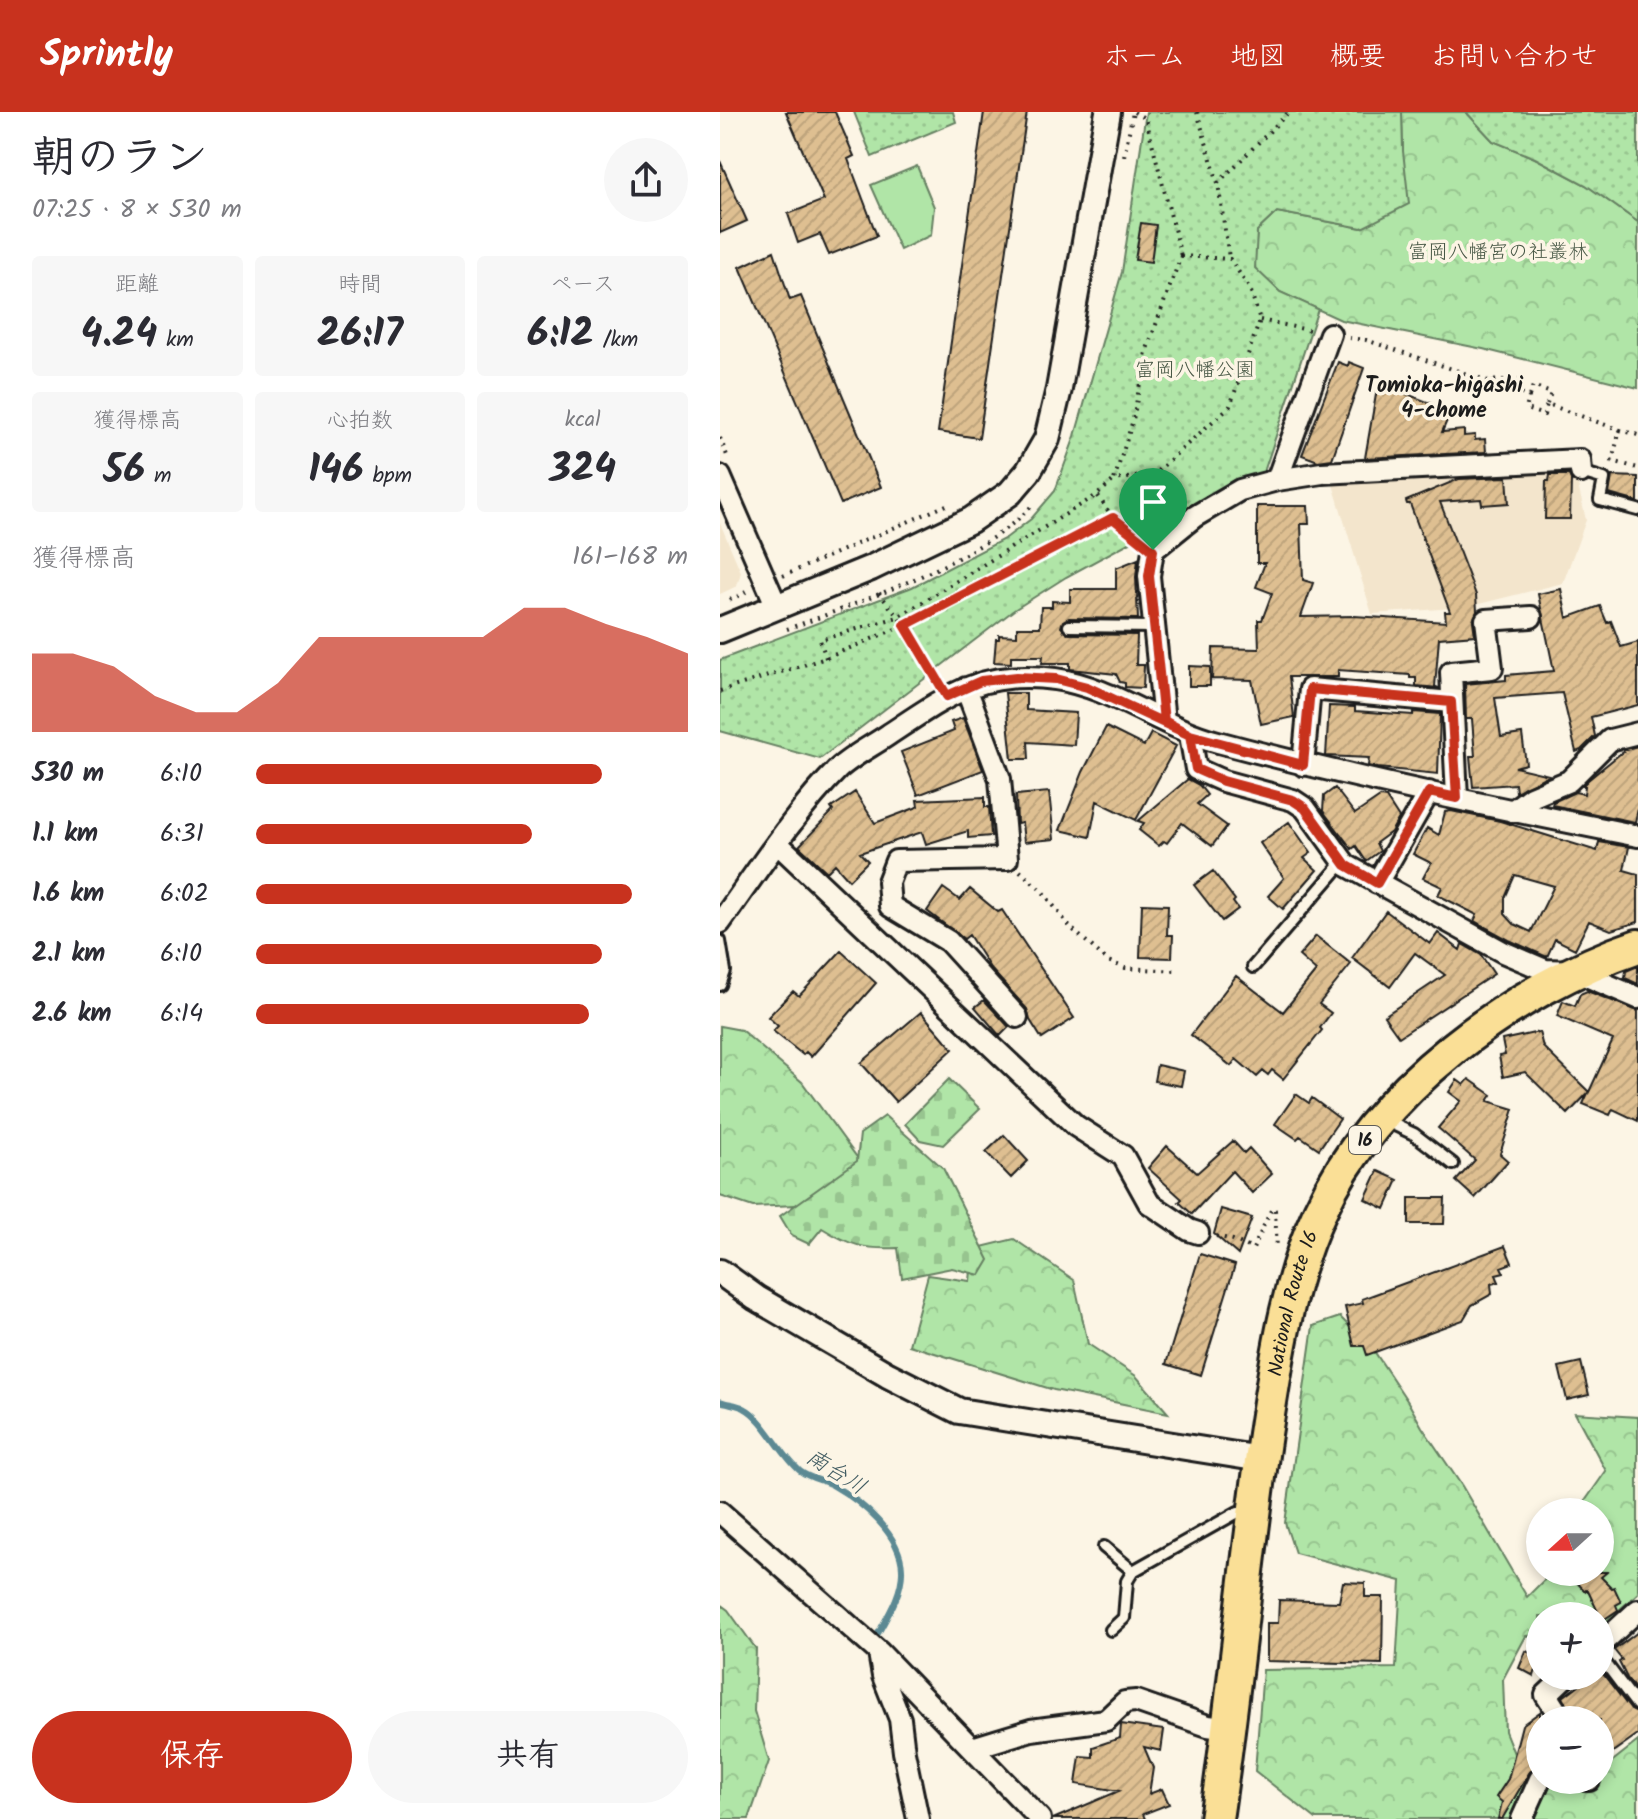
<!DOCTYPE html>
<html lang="ja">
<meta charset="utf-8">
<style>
body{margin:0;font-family:Kalam,"Klee One",sans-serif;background:#f7f7f7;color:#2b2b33;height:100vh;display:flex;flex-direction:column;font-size:30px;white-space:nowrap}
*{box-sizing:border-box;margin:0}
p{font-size:26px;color:#7c7c81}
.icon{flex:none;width:44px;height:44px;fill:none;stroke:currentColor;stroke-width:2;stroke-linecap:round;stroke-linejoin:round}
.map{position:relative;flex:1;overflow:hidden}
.drawer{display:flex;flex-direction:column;background:#fff;width:720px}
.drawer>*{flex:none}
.needle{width:52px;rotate:249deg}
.buttons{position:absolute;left:806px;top:1386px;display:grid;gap:16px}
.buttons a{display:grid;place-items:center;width:88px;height:88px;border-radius:50%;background:#fff;box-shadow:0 4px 12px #0003;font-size:40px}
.pin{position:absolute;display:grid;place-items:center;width:68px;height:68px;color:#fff;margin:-82px -34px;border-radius:50% 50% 50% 0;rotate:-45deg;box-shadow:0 0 8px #0007}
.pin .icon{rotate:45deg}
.round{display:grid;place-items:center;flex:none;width:84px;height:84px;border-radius:42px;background:#f7f7f7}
.summary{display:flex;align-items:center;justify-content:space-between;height:136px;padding:0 32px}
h1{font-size:44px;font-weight:600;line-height:60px}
.figures{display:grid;grid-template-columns:repeat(3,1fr);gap:12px;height:136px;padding:8px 32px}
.figures div{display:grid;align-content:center;border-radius:8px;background:#f7f7f7;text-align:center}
.figures b{font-size:40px;font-weight:600}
.figures small{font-size:22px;font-weight:400}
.figures p{font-size:22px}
.chart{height:224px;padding:16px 32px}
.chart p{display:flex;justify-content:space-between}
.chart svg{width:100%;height:144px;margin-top:8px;fill:#c8321e;opacity:.7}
.action{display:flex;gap:16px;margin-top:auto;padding:16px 32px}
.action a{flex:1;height:92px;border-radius:48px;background:#c8321e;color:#fff;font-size:32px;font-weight:600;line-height:92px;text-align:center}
.action a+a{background:#f7f7f7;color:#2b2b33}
ul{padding:0 32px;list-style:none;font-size:26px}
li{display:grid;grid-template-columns:128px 96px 1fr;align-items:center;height:60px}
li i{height:20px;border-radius:10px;background:#c8321e}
header{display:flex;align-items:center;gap:48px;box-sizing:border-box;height:112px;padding:0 40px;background:#c8321e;color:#fff}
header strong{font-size:38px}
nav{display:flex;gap:44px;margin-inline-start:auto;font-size:28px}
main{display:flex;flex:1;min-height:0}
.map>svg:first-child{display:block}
.built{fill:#f3e5cc}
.grass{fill:#b0e5a7;stroke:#668062;stroke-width:2}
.forest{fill:url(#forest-crowns);stroke:#668062;stroke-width:2}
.cemetery{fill:url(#cemetery-stones);stroke:#668062;stroke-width:2}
.park{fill:url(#park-dots);stroke:#668062;stroke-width:2}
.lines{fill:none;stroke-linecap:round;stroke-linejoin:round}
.stream{stroke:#5b8993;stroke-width:6}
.building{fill:url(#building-hatch);stroke:#1c1c1c;stroke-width:2;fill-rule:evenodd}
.service-casing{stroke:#1c1c1c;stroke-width:16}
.minor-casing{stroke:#1c1c1c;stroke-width:26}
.tertiary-casing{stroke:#1c1c1c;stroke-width:30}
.trunk-casing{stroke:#1c1c1c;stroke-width:38}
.path{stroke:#1c1c1c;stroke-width:4;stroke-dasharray:2 6;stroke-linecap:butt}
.service{stroke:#fcf5e5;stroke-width:10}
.minor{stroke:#fcf5e5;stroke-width:20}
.tertiary{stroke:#fcf5e5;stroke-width:24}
.trunk{stroke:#fadf96;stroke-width:32}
.route-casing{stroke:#fff;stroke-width:16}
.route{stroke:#c8321e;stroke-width:10}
.labels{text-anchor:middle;stroke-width:7;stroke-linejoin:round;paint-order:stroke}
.shield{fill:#fcf5e5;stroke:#5f5d58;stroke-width:2}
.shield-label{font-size:18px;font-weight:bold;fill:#1c1c1c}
.park-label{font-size:20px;fill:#485846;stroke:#fcf5e5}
.street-label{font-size:20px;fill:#1c1c1c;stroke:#fcf5e5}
.neighbourhood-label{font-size:22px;font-weight:bold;fill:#1c1c1c;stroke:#fcf5e5}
.water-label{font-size:22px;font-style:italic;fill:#415c62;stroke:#fcf5e5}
</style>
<header>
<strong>Sprintly</strong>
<nav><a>ホーム</a><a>地図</a><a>概要</a><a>お問い合わせ</a></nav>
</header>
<main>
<section class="drawer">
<div class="summary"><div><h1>朝のラン</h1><p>07:25 · 8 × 530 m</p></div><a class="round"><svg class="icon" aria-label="share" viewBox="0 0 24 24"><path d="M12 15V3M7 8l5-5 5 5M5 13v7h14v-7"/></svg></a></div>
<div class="figures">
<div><p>距離</p><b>4.24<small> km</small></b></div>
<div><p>時間</p><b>26:17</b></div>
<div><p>ペース</p><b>6:12<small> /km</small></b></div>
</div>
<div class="figures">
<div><p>獲得標高</p><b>56<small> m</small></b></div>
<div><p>心拍数</p><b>146<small> bpm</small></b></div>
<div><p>kcal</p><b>324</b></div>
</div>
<div class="chart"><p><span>獲得標高</span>161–168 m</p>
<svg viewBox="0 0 160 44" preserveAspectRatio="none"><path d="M0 44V20L10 20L20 24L30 33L40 38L50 38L60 29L70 15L80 15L90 15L100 15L110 15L120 6L130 6L140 11L150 15L160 20V44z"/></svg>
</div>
<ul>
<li><b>530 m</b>6:10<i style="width:80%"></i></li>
<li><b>1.1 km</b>6:31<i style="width:64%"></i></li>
<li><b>1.6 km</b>6:02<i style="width:87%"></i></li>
<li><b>2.1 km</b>6:10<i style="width:80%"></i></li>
<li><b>2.6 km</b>6:14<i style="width:77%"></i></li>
</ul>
<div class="action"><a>保存</a><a>共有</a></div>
</section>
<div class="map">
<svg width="918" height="1707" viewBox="0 0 918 1707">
<defs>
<pattern id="forest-crowns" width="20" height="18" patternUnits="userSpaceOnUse" patternTransform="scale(2)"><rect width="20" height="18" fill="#b0e5a7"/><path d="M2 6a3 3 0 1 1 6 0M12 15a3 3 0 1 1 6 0" fill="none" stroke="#97c48f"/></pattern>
<pattern id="cemetery-stones" width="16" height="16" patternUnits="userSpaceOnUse" patternTransform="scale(2)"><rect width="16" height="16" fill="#b0e5a7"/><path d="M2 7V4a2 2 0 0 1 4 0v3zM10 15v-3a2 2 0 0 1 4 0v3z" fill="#97c48f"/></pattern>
<pattern id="park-dots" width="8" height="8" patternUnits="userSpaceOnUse" patternTransform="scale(2)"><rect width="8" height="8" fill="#b0e5a7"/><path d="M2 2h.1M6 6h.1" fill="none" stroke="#97c48f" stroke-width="1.8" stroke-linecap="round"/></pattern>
<pattern id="building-hatch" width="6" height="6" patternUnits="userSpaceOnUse" patternTransform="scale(2)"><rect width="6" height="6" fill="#debf91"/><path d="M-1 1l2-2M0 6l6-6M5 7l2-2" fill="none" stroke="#bea47c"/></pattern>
</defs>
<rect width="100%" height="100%" fill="#fcf5e5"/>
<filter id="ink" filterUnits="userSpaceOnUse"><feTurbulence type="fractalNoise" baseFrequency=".0125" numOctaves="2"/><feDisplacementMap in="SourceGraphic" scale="16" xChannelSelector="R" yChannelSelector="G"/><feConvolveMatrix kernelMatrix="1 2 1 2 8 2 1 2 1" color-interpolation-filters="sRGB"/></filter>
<g filter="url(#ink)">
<path class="built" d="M854,356l12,52 -23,63 -96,24 -95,7 -40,-133z
M0,411l21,49 -4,14 -17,8z"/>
<path class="grass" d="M197,54l17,41 -3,28 -31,15 -29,-65z"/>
<path class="forest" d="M682,0h64l27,29 42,17 51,27 52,37v166l-155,-39 -142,-29 -61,-28 -26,-24 3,-37 20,-19 84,16 42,-77z
M0,914l21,4 61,52 62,85 -68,38 -43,2 -33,-11z
M294,1127l60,41 14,64 48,32 32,37 -114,-23 -145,-45 19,-70 42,6 3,-32z
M620,1205l34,34 34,51 14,25 40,59 65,111 25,-25h48v-60h-19l2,-8 23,-33 -31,-58 63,4v176l-38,34v-11h-60v19l-14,1 -23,43 2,52 12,30 41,26 18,-7h24v-9l38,-30v78h-322l-61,-48 8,-101 133,-2 5,-87 -106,-28 -10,-30 28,-197z
M0,1492l8,6 28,39 -2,62 15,50 -20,58h-29z"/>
<path class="cemetery" d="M229,967l31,30 -37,36 -23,-5 -15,-16z
M165,1004l58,52 46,92 -9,15 -28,-7 -50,10 -4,-30c-33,2 -49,-3 -76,-20l-13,16 -17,-8 -12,-20 77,-55 3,-27z"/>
<path class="park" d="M134,0h99l3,10 -84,35z
M426,0h256l1,39 6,53 -47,24 -85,-16 -20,19 -2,37 25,24 38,17 -60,181 -56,18 -57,26 -79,43 -52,33 -194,149 -100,-28v-71l192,-73 94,-49 25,-19 24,-28 20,-55 47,-164z
M746,0h172v110l-52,-37 -51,-27 -42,-17z"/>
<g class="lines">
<path class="stream" d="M0,1289c8,3 17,3 24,7 20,10 36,46 56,63 10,8 23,9 34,15 28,16 67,49 68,83 1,24 -15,48 -26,68"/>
</g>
<path class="building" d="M66,0h49l19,44 -6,3 29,77 -48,19 -9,-21 -22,9 -10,-29 36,-14z
M264,0h43l-48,326 -41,-6z
M0,49l27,60 -27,12z
M421,111l15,2 -5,37 -16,-2z
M54,139l16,49 11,-4 80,191 -40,17 -101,-237z
M618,250l10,4 1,-4 15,6 -32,91 -14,2 -16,-6z
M658,271l73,28 -9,21 22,-2v6l11,-1v5l10,-1 1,13 -121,6z
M830,363h19l2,5 -1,39h-25l1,-38h3z
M892,364l26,1v25l-29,-8z
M787,365l2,26 -27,2 -1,-6 -41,3 36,93 1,16 -4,10 2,14 -36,3 -4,49 4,1 -23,-2v-8h-6v-3l-72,-5v7h-49l5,40 -33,7 -9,-44 -40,-1 1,-31 46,1 -1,-29h4l10,-27 -16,-6 9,-24h-8v-57h51l1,18h-8l2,56 10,3 -12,34 53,-1 92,6 -1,-10h5l-40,-108h-3l-1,-3 53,-22z
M418,447l-2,18 2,42 -69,-1 -6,3 -2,6 8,7 68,1 -1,30h8l-1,23 -18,-1v-4l-5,-1 -4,-8 -46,-5v-6h-28l1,-7h-32v7l-17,-1 2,-23h3v-4l18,1v-9h23l1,-20h11v-6l18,1v-13h46v-21z
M841,477l6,29 33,-12 7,17 4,-2 10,26 17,-5v63l-47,12 4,19 -14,14 -5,2 -14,-59 -67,5 6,39 21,-3 4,30 -11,3 34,8 -33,17 -1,-8 -42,3 -3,-31h5l-3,-37h-6l-1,-35 41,-4v-5l48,-4 -16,-77z
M469,554l21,1v19h-21z
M285,581h21v17l50,3 -2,32 -46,-3 1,17h-17z
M609,594l26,1v4l58,4v-3l27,2 -2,60 -60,-6 -10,-2 1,-8 -43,-2z
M243,606l20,52 -65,25 -17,-43 53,-21 -3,-9z
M386,615l38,19 7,-13 25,13 -40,74 -39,-19 -7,36 -30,-7 23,-58z
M918,634v63l-3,13 -83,-17 1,-3 22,-10 9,2 1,-8h-3l6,-6 38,-31z
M468,667l11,6 8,10 -10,9 30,22 -15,20 -30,-23 -15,20 -3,-2 -5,5 -20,-16 5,-7 -6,-2z
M615,676l20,26 25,-17 6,1 13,20 -8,14 -15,11 4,8 -14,10 -10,-15 -4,3 -29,-38 1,-15z
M135,680l20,31 40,-15 3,-2 -1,-6 68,-3v10h4l2,29 -23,2v-7l-42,13 -4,-12 -62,21 8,8 -19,19 -14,-16 -8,8 -28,-26 34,-35 -2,-3z
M329,680l5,47 -30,3 -2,-19 -5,1 -1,-29z
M731,699l49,10 97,30 2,-9 30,5 -5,23 14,4v48l-27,8 -22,-9 -14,28 -20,-10 -8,18 -38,-17 -35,-19 3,-6 -39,-20 4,-8 -19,-9 8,-15 -18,-9 14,-26 12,7 6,-23zM795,763l39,11 -23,46 -17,-8 -9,-10v-16z
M569,710l22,31 -7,5 13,12 -34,39 -15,-13 16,-18 -24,-35z
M493,759l22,29 -2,2 5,7 -16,12 -28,-36z
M223,776l17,12 10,-11 28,23 4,-2 72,108 -32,21 -12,-19 -3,-11 -37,-41 -21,-33 -5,4 -37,-28z
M422,792l26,1 -1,30h6l-1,23 -32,-1z
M666,799l44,33 8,-11 22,17 2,-6 19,11 13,19 -95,63 -15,-21 61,-41 -30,-22 -25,34 -38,-29z
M596,824l35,28 -32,40 12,9 -11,15 2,2 -39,49 -11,-9 -4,5 -5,-4 -6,6 -21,-18 -5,7 -40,-31 45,-59 47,36 33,-41 -17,-15z
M121,839l35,32 -65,74 -5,-5 -3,3 -30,-24 5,-5 -10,-9 25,-26 6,5z
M918,854v18l-13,-6 1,-7z
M867,879l51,20v110l-25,-12 -3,6 -27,-11 5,-11 -20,21 -43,-42 -22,5 -4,-21 6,-1 -3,-15 37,-8 4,15 46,45 24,-52 -56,-24 6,-15 12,5 5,-12z
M264,888l25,27 -9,9 -25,-29z
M201,900l32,37 -57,53 -35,-39z
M437,953l27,6 -3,15 -27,-5z
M749,967l23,16 -4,6 26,8 -14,45 8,7 -33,37 -19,-17 19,-21 -37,-32 23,-27 -12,-9 8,-12 7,5z
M576,982l13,9 3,-5 28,21 -21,30 -19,-13 -3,3 -22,-15z
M284,1023l24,26 -17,17 -25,-26z
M513,1029l11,12 5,-5 23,26 -20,19 -20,-22 -40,43 -13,-12 3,-3 -34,-31 19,-22 30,27z
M658,1059l20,9 -13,29 -20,-10z
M689,1086h36l-1,26h-35z
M501,1097l31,9 -14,37 -24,-21z
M785,1134l7,17 -11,4 3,6 -8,2 3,7 -8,2 1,10 -20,11 -9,15 -96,35 -3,-9h-10l-9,-39 18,-4 -1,-4z
M480,1142l35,11 -34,110 -35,-11z
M861,1250l8,33 -22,5 -8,-33z
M847,1460h40l-6,5 11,11 2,-1 7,15 -5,3 2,5 -18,12v-6l-13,-27 -2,2z
M623,1470l22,1v14h18l-1,67 -115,-3v-38h11l1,-23 60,2z
M918,1520v61l-11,-15 -8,-16 3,-2 -8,-10z
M806,1539l14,6 -6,19 -15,-8z
M883,1562l28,36 7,3v21l-38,27v-41h-25l-12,-23 24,-18 -2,-3z
M820,1600v48l-11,13 -27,46h-4l4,-17 -6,-5 12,-18 14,-54z
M401,1612l43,6 -3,21 -17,-4 9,21 -4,26 13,-5 7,15 -26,10 2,5h-92l66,-28 -43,-7 4,-28 13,1v-10l27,-9z"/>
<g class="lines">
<defs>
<path id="service" d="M861,360l23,7 -4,21 38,10
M349,514l85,1
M0,829l5,30 -5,14
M533,855l91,-106
M664,1008l30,14 39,30
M384,1435l29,24 105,-59 13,2
M391,1518l13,-12 3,-37 6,-10
M880,1544l37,49"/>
<path id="minor" d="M0,364l57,131
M557,368l53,-146
M246,576l34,91 7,80 -111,2 -8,21 2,24 58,35 69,76
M444,609l-15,-145 4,-26 41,-33 46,-27 37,-10 45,-7 258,-13 1,12
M470,623l6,34 27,12 70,19 12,8 41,57 157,87 42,18 30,1 63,27
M583,653l7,-76 141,13
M737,686l-6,-126 41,-4 -6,-48 45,-3
M792,699l19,-14 38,-16 41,-41 28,-7
M57,731l299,283 47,30 26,47 40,27 9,3
M657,771l52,-91
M0,811c36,-50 75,-111 118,-154 14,-13 34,-23 50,-34 59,-39 93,-66 167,-56 58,8 107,49 163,63 139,37 279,66 420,94
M0,1400l159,140 161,167
M880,1533l38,-35
M159,1541l4,23 17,43 4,33 14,67
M842,1608l-16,-25 20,-19
M252,1636l59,-18 75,-10 19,-18 11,-1 72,25 21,3
M866,1668h3
M802,1707l18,-40"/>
<path id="tertiary" d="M0,518l151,-62 100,-48 39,-27 18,-21 19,-33 12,-50 49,-277
M0,1160l36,26 132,77 71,36 302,48"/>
<g id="trunk">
<path id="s1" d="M496,1707c19,-128 30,-257 49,-385 12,-76 22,-152 55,-223 55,-121 194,-223 318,-265"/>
</g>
</defs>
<use href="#service" class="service-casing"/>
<use href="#minor" class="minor-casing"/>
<use href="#tertiary" class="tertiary-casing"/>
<use href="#trunk" class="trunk-casing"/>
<path class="path" d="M414,0l12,7 35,137
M477,0l21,71 11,75
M404,44l9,-44
M498,71l71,-71
M461,144l49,3 20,30 10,31 -30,86 -76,68 -40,6 19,-60 13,-68z
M540,208l53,11
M629,226l17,2 122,41 31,-2
M771,270l38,15 -3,12 18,6 3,-11 73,26 -8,31 26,7
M809,284l4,-10 18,7 -4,11
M900,318l18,5
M0,326l8,20
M378,384l15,22 25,20
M63,464l168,-73
M159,481l34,43 25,44
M10,488l20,-10
M67,517c65,-23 205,-74 247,-126
M106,546l-6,-18 78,-23 199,-122 17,-15
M0,579l106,-33 79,-33 208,-107
M300,759l23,21 27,35 38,34 17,7 54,3
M496,1124l17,4 20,9 19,-41 3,2 2,39"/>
<use href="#service" class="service"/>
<use href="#minor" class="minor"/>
<use href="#tertiary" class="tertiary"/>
<use href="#trunk" class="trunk"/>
</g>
</g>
<g class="lines" filter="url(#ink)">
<defs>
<path id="route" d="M433,438l-40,-32 -208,107 42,71 34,-15 36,-4 39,2 31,8 103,48 113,30 7,-76 141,13 6,96 -28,-6 -52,91 -31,-18 -41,-57 -12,-8 -70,-19 -27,-12 -6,-34 -26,-14 -15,-145 4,-26"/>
</defs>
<use href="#route" class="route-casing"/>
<use href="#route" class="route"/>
</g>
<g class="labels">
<rect class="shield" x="629" y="1014" width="32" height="28" rx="6"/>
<g class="shield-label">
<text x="645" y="1034">16</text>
</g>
<g class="park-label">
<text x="778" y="146">富岡八幡宮の社叢林</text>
<text x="475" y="264">富岡八幡公園</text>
</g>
<g class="street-label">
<text dy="7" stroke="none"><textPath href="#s1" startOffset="522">National Route 16</textPath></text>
</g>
<g class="neighbourhood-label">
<text x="724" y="280">Tomioka-higashi<tspan x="724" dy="25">4-chome</tspan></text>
</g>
<g class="water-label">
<text transform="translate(117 1359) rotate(32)" y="8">南台川</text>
</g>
</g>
</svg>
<div class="buttons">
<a><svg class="needle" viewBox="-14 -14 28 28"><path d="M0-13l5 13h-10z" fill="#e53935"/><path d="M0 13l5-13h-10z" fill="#7c7c81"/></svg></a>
<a>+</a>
<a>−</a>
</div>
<div class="pin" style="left:433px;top:438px;background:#1e9e55"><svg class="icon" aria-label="arrive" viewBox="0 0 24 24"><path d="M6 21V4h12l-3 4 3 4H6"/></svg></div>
</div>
</main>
